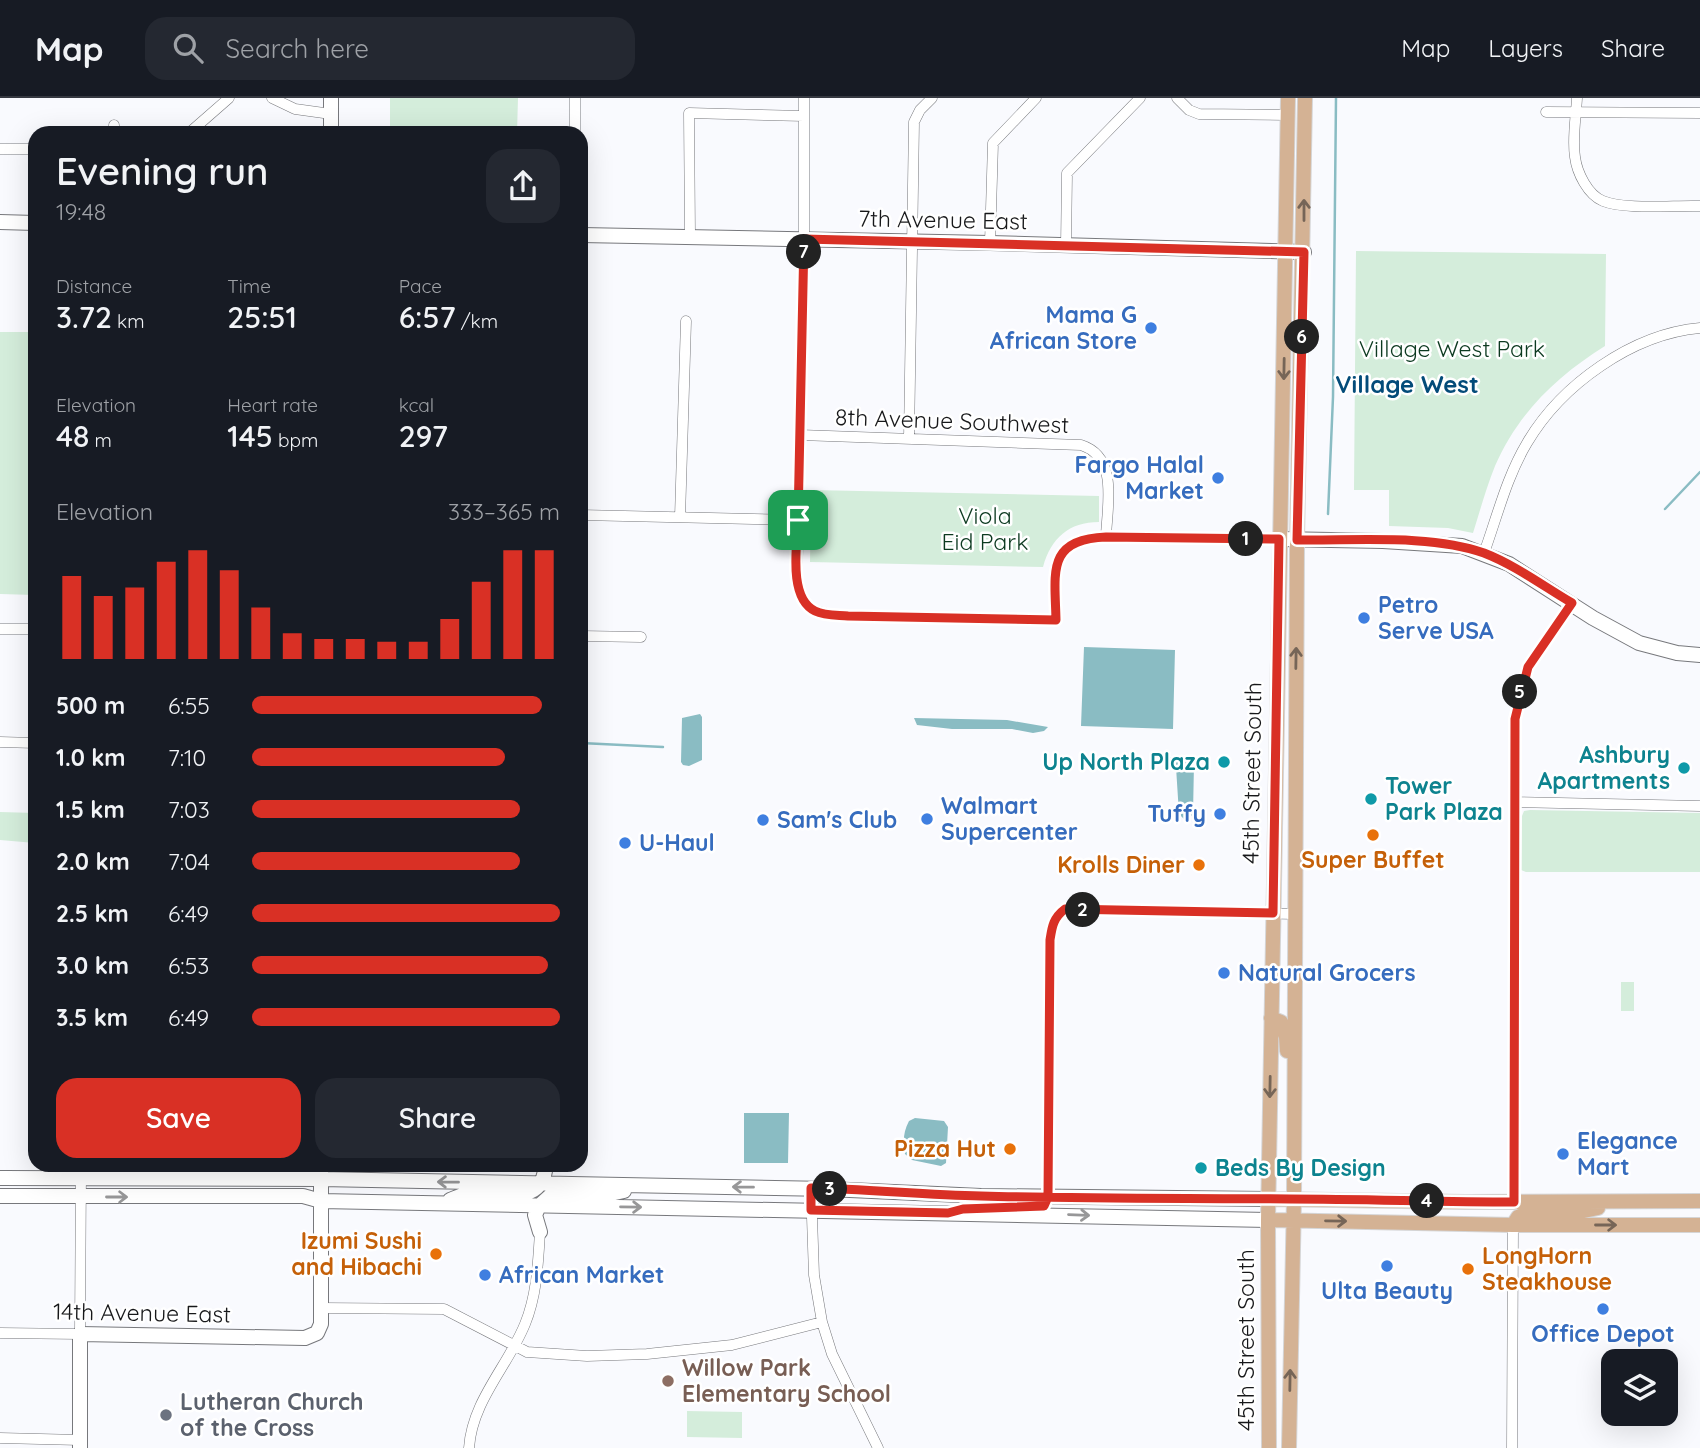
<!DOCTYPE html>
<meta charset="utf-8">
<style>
body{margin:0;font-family:Quicksand,sans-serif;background:#242831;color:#f1f3f6;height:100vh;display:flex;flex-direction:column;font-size:26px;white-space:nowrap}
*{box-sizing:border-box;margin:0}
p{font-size:23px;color:#9ea1a6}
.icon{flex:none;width:38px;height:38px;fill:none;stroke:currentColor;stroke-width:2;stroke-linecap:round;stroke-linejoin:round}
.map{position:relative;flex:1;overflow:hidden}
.sheet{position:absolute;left:28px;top:28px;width:560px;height:1046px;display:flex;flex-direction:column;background:#171b24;border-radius:21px;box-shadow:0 7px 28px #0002}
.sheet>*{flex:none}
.controls{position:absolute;left:1601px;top:1251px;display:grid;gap:14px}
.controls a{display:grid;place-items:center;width:77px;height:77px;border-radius:14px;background:#171b24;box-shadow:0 7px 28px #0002;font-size:35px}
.pin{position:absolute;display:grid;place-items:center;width:60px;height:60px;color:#fff;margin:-30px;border-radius:14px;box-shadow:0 4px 10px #0006}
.km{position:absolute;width:35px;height:35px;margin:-18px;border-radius:50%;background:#222;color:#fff;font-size:19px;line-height:35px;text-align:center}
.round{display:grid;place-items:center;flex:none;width:74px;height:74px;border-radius:21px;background:#242831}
.overview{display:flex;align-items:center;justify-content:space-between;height:119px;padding:0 28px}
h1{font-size:38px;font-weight:600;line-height:52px}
.metrics{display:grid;grid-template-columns:repeat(3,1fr);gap:10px;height:119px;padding:7px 28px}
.metrics div{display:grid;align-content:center}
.metrics b{font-size:30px;font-weight:600}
.metrics small{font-size:19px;font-weight:400}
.metrics p{font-size:19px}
.chart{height:196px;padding:14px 28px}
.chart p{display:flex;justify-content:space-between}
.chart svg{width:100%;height:126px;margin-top:7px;stroke:#d93025;stroke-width:6}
.primary-button{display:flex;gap:14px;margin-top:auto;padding:14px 28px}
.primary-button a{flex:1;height:80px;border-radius:21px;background:#d93025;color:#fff;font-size:28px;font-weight:600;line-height:80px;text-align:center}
.primary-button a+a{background:#242831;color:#f1f3f6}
ul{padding:0 28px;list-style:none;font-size:23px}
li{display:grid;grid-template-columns:112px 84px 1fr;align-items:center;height:52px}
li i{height:18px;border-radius:9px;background:#d93025}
header{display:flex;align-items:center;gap:42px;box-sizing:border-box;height:98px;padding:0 35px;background:#171b24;border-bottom:2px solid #363941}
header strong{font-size:33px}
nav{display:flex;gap:38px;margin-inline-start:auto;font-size:24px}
.search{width:490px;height:63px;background:#242831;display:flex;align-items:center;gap:18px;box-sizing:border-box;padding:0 24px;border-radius:21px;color:#9ea1a6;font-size:26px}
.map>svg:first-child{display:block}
.green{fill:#d4eddb}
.water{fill:#8abcc3}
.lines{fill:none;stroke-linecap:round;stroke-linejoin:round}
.stream{stroke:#8abcc3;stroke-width:2.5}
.street-casing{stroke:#77787c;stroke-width:11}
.secondary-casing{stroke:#77787c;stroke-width:16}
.primary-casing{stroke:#d5d5d6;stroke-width:16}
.street{stroke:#fff;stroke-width:10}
.secondary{stroke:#fff;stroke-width:14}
.primary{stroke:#d4b294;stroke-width:14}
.oneway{stroke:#766557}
.oneway2{stroke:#979798}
.route-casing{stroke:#fff;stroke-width:14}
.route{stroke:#d93025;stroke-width:9}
.shop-dot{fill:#3f7fe0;stroke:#fff;stroke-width:2.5}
.culture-dot{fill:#0f9aa8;stroke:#fff;stroke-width:2.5}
.food-dot{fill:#e8710a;stroke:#fff;stroke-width:2.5}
.education-dot{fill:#8d6e63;stroke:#fff;stroke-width:2.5}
.worship-dot{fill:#6b7280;stroke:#fff;stroke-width:2.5}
.labels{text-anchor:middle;stroke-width:5;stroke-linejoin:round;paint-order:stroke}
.street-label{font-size:23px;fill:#17181a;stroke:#fff}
.shop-label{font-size:23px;font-weight:bold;fill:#366cbe;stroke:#fff;text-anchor:start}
.park-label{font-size:23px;fill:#0c3a20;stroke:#fff}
.culture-label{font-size:23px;font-weight:bold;fill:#0d838f;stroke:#fff;text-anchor:end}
.food-label{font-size:23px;font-weight:bold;fill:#c56008;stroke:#fff;text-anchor:end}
.education-label{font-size:23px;font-weight:bold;fill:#785e54;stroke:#fff;text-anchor:start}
.worship-label{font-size:23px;font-weight:bold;fill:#5b616d;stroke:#fff;text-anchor:start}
.neighbourhood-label{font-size:24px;font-weight:bold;fill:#034b79;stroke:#fff}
</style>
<header>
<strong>Map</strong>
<div class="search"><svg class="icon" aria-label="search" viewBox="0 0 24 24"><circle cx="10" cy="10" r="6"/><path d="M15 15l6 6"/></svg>Search here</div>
<nav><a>Map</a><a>Layers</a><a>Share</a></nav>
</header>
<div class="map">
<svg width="1700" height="1350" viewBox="0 0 1700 1350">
<rect width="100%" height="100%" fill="#f9fafe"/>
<path class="green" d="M390,0h128l-1,35h-127z
M1356,153l250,3 -1,92c-48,30 -87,67 -110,120 -9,22 -15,45 -22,67l-25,-5 -59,-2v-36h-35z
M0,234h35v263l-35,-1z
M811,392l288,6v26c-30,0 -48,16 -56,45l-233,-5z
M1530,712l170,3v59h-174l-5,-2 1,-54 2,-5z
M0,714l35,1v30l-35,-3z
M1621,884h13v29h-13z
M687,1313l55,1v26l-55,-1z"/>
<path class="water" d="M1084,549l91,3 -2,79 -92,-3z
M700,616l2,3v43l-13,6 -6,-1 -2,-3 1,-44z
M914,620l93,2 41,7 -4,4 -11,2 -21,-4h-60l-35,-4z
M1169,659h19l6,6 -1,51 -4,5h-5l-5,-5 -3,-47z
M744,1015h45l-1,50h-44z
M915,1020l29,3 4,6 -2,36 -5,3 -29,-6 -7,-6c-2,-12 -2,-22 4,-33z"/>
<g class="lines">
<path class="stream" d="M1665,411l35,-37
M1328,416l5,-117 3,-299
M581,645l82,4"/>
<defs>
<path id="street" d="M272,0l23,11 36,5
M804,0v167l-7,314c2,33 23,35 50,37l209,4c-1,-47 -10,-81 50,-83l173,2
M1177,0l12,12 10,4 88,1
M1577,0c-1,19 -5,41 -2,59 2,16 13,38 28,44 22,9 72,4 97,5
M1546,14l154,1
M114,27v8
M189,35l40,-35
M575,35v-35
M0,51h35
M690,138l-1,-123 115,3
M990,145l3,-100 43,-45
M1066,148l1,-73 73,-75
M800,337l281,10c38,12 26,61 25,92
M909,341l5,-317 6,-12 12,-12
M581,417l217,5
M680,419l6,-196
M1484,455c13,-36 23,-77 43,-110 34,-58 105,-109 173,-115
M0,531h35
M581,538l60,1
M0,644l35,1
M1515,704l185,4
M811,1090l3,87 8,47 10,32 46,94
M1048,1099l2,-257c2,-14 3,-22 15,-31l230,5
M1514,1104l1,-483 5,-26 8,-26 44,-64
M321,1210l123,1 83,43 60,4 60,-2 85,-9 90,-23
M0,1235l80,1 1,-168
M0,1340l80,2
M469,1350c3,-47 39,-82 56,-124 12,-29 13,-61 15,-92
M1512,1350l1,-223"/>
<path id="secondary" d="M331,35v-35
M0,124l35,1
M581,137l409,8 314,9
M1279,441l104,2 79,5 47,18 84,54 46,25 38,10 23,2
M0,1080l321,1 507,10 153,7 288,3
M0,1098h303l18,5 947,19
M450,1102c5,-2 11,-5 16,-6 26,-5 73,15 79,-23
M540,1134l-5,-17 4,-9 11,-10 56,-1 18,-4
M80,1350v-114l225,4 12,-5 4,-9v-158"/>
<path id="primary" d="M1271,920l10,4 5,15 1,14
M1269,1101l197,3 234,-1
M1268,1122l245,5h187
M1513,1127l5,-8 7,-3h45l28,-6
M1269,1350l-1,-228 20,-1122
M1289,1350l5,-249 3,-659 8,-442"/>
</defs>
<use href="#street" class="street-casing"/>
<use href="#secondary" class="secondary-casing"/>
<use href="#primary" class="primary-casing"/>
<use href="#street" class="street"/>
<use href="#secondary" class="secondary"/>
<use href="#primary" class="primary"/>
</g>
<defs><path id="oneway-shaft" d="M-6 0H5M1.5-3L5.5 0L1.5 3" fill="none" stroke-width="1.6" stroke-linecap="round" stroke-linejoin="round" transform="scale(1.75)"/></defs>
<g class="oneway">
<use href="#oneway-shaft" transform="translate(1304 112) rotate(-90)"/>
<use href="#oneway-shaft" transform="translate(1284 271) rotate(91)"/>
<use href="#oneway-shaft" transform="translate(1296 560) rotate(-89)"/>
<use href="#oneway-shaft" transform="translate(1270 989) rotate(91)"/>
<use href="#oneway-shaft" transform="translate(1336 1123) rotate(1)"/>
<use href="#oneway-shaft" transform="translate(1606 1127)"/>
<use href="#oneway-shaft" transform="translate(1290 1282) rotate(-89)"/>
</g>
<g class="oneway2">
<use href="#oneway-shaft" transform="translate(448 1084) rotate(-179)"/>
<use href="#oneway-shaft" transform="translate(743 1089) rotate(-179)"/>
<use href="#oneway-shaft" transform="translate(117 1099)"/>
<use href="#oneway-shaft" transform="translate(631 1109) rotate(1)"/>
<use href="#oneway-shaft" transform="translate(1079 1117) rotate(2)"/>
</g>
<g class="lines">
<defs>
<path id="route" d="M798,422c-1,25 -10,78 17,91 10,5 22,4 33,5l208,4c-1,-47 -10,-81 50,-83l173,2 -6,374 -208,-4c-12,9 -13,18 -15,31l-2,257 -4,9 -81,3 -15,4 -137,-3v-22c57,1 113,7 170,8 103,3 206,2 309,3 75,0 149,3 224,3l1,-483 13,-52 44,-64c-29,-17 -57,-38 -88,-50 -53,-19 -130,-12 -187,-13l7,-288 -500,-13 -6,281"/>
</defs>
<use href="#route" class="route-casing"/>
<use href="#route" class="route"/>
</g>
<g class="shop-dot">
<circle cx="1151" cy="230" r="7"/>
<circle cx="1218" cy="380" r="7"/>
<circle cx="1364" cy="520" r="7"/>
<circle cx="1220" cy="716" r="7"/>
<circle cx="927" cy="721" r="7"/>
<circle cx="763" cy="722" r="7"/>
<circle cx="625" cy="745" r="7"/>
<circle cx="1224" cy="875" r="7"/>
<circle cx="1563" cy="1056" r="7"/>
<circle cx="1387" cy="1168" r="7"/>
<circle cx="485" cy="1177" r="7"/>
<circle cx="1603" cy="1211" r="7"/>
</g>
<g class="culture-dot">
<circle cx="1224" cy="664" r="7"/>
<circle cx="1684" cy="670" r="7"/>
<circle cx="1371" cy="701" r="7"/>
<circle cx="1201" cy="1070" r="7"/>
</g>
<g class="food-dot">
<circle cx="1373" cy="737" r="7"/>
<circle cx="1199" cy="767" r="7"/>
<circle cx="1010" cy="1051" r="7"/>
<circle cx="436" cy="1156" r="7"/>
<circle cx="1468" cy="1171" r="7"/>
</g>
<circle class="education-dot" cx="668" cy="1283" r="7"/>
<circle class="worship-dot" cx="166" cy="1317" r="7"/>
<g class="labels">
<g class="street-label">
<text transform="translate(943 122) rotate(1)" y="8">7th Avenue East</text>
<text transform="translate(952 323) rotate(2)" y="8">8th Avenue Southwest</text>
<text transform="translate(1252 675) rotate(-89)" y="8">45th Street South</text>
<text transform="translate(142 1215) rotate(1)" y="8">14th Avenue East</text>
<text transform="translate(1246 1242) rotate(-90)" y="8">45th Street South</text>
</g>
<g class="shop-label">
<text x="1137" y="225" text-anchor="end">Mama G<tspan x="1137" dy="26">African Store</tspan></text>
<text x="1204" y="375" text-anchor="end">Fargo Halal<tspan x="1204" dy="26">Market</tspan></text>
<text x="1378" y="515">Petro<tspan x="1378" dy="26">Serve USA</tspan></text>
<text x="941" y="716">Walmart<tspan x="941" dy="26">Supercenter</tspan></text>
<text x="1206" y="724" text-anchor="end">Tuffy</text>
<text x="777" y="730">Sam's Club</text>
<text x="639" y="753">U-Haul</text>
<text x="1238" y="883">Natural Grocers</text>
<text x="1577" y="1051">Elegance<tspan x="1577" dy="26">Mart</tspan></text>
<text x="499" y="1185">African Market</text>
<text x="1387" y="1201" text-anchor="middle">Ulta Beauty</text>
<text x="1603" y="1244" text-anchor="middle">Office Depot</text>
</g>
<g class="park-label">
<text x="1452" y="259">Village West Park</text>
<text x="985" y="426">Viola<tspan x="985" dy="26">Eid Park</tspan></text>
</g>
<g class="culture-label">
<text x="1670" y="665">Ashbury<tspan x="1670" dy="26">Apartments</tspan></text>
<text x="1210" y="672">Up North Plaza</text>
<text x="1385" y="696" text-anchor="start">Tower<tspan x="1385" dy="26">Park Plaza</tspan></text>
<text x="1215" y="1078" text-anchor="start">Beds By Design</text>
</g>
<g class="food-label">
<text x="1373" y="770" text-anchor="middle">Super Buffet</text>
<text x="1185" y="775">Krolls Diner</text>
<text x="996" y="1059">Pizza Hut</text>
<text x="422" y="1151">Izumi Sushi<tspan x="422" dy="26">and Hibachi</tspan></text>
<text x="1482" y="1166" text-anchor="start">LongHorn<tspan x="1482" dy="26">Steakhouse</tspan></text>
</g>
<g class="education-label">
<text x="682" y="1278">Willow Park<tspan x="682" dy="26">Elementary School</tspan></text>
</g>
<g class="worship-label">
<text x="180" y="1312">Lutheran Church<tspan x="180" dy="26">of the Cross</tspan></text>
</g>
<g class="neighbourhood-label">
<text x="1407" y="295">Village West</text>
</g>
</g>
</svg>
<div class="controls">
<a><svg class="icon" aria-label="layers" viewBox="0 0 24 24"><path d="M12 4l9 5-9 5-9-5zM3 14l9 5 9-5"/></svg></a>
</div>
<div class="pin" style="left:798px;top:422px;background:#1e9e55"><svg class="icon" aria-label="arrive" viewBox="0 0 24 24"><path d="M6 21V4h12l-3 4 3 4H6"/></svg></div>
<b class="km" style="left:1246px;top:441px">1</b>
<b class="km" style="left:1083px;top:812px">2</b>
<b class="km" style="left:830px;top:1091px">3</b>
<b class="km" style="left:1427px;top:1103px">4</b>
<b class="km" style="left:1520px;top:594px">5</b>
<b class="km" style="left:1302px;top:239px">6</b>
<b class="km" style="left:804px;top:154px">7</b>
<section class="sheet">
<div class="overview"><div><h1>Evening run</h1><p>19:48</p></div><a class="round"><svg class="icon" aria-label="share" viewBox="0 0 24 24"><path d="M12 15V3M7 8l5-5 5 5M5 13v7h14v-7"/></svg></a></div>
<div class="metrics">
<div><p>Distance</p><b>3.72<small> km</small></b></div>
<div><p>Time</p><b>25:51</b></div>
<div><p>Pace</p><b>6:57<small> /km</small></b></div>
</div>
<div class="metrics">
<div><p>Elevation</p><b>48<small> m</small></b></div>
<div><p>Heart rate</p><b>145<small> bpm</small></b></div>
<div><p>kcal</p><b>297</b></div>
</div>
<div class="chart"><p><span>Elevation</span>333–365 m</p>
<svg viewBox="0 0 160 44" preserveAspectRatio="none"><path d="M5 44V15M15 44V22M25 44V19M35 44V10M45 44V6M55 44V13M65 44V26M75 44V35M85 44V37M95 44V37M105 44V38M115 44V38M125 44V30M135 44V17M145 44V6M155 44V6"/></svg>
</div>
<ul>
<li><b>500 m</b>6:55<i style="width:94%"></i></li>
<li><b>1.0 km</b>7:10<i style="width:82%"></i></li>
<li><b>1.5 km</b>7:03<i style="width:87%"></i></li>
<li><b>2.0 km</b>7:04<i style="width:87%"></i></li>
<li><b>2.5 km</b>6:49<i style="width:100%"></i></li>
<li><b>3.0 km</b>6:53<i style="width:96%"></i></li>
<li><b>3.5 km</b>6:49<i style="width:100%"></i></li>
</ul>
<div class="primary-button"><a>Save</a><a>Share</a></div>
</section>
</div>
